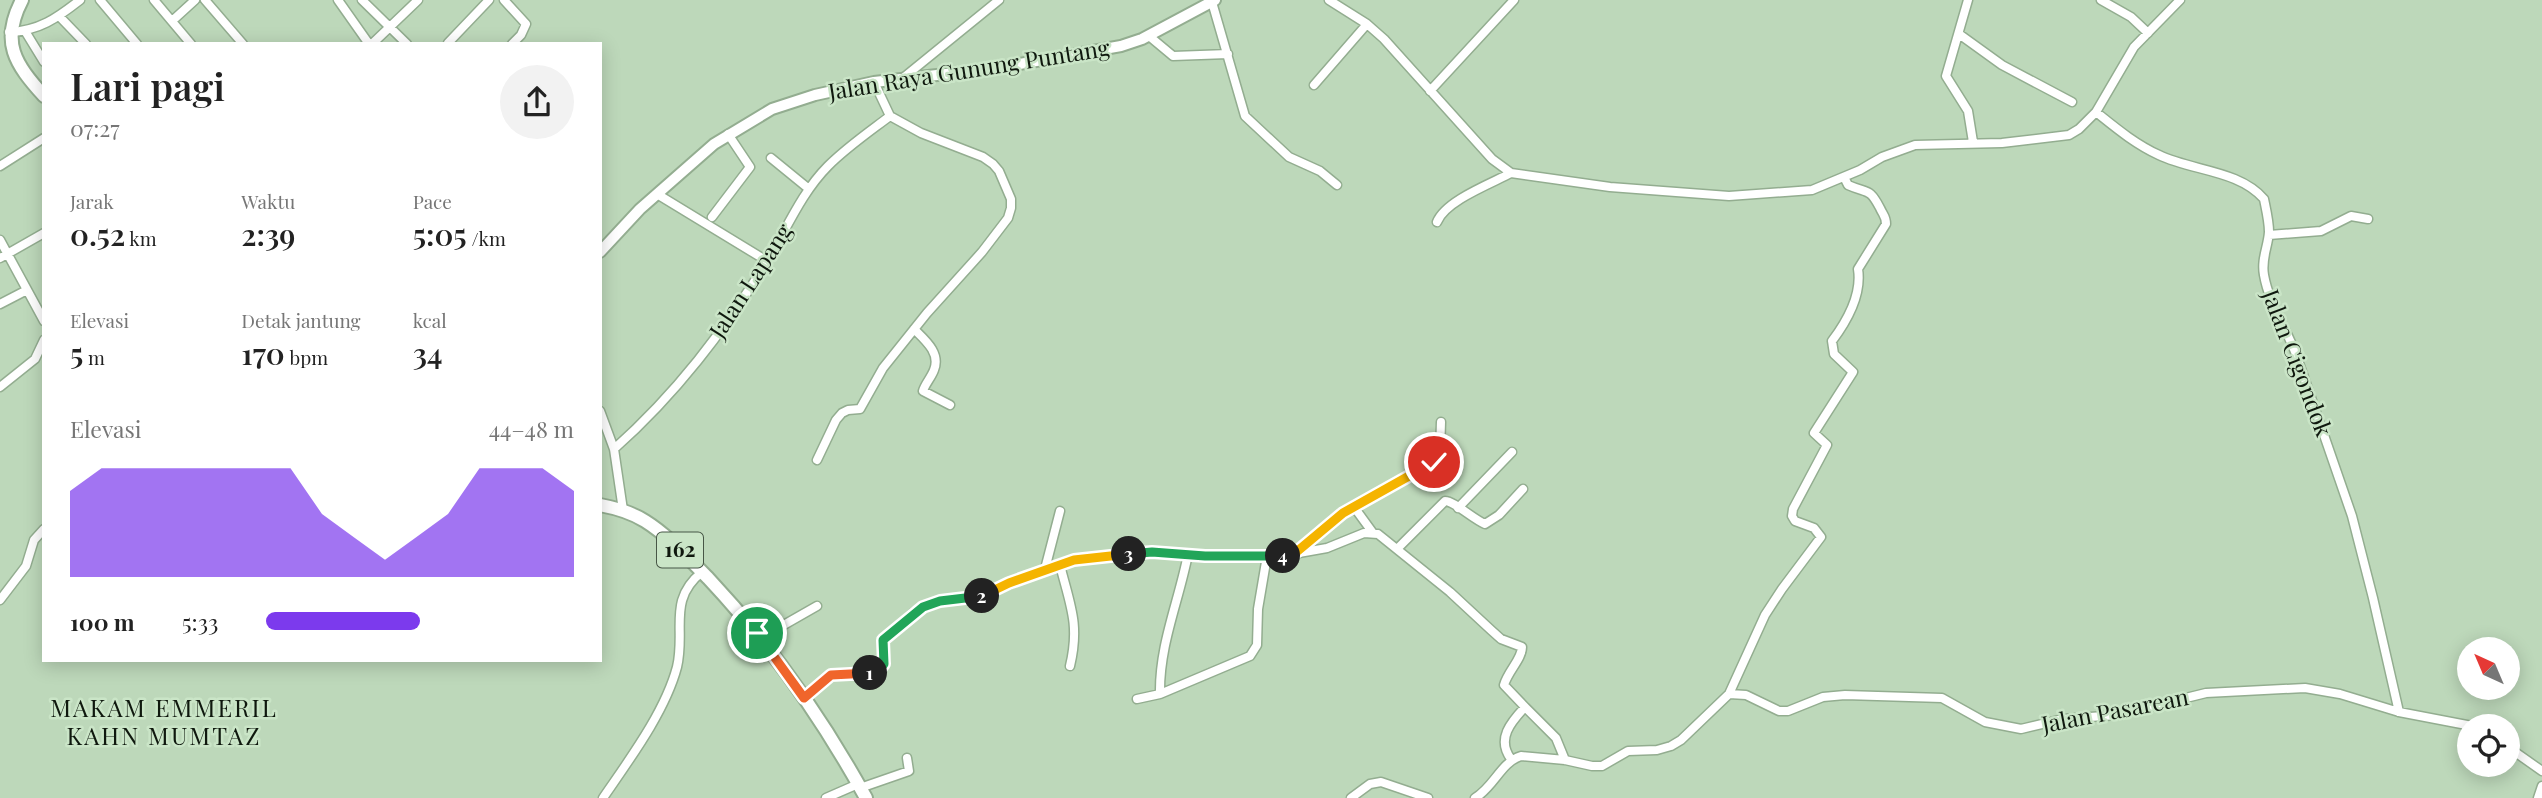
<!DOCTYPE html>
<html lang="id">
<meta charset="utf-8">
<style>
body{margin:0;font-family:"Playfair Display",serif;background:#f2f2f2;color:#222;height:100vh;display:flex;flex-direction:column;font-size:26px;white-space:nowrap}
*{box-sizing:border-box;margin:0}
p{font-size:23px;color:#767676}
.icon{flex:none;width:38px;height:38px;fill:none;stroke:currentColor;stroke-width:2;stroke-linecap:round;stroke-linejoin:round}
.map{position:relative;flex:1;overflow:hidden}
.panel{position:absolute;left:42px;top:42px;width:560px;height:620px;display:flex;flex-direction:column;background:#fff;border-radius:0px;box-shadow:0 4px 18px #0003}
.panel>*{flex:none}
.needle{width:46px;rotate:316deg}
.controls{position:absolute;left:2457px;top:637px;display:grid;gap:14px}
.controls a{display:grid;place-items:center;width:63px;height:63px;border-radius:50%;background:#fff;box-shadow:0 4px 18px #0003;font-size:35px}
.pin{position:absolute;display:grid;place-items:center;width:60px;height:60px;color:#fff;margin:-30px;border:4px solid #fff;border-radius:50%;box-shadow:0 2px 7px #0007}
.km{position:absolute;width:35px;height:35px;margin:-18px;border-radius:50%;background:#222;color:#fff;font-size:19px;line-height:35px;text-align:center}
.round{display:grid;place-items:center;flex:none;width:74px;height:74px;border-radius:37px;background:#f2f2f2}
.headline{display:flex;align-items:center;justify-content:space-between;height:119px;padding:0 28px}
h1{font-size:38px;font-weight:600;line-height:52px}
.figures{display:grid;grid-template-columns:repeat(3,1fr);gap:10px;height:119px;padding:7px 28px}
.figures div{display:grid;align-content:center}
.figures b{font-size:30px;font-weight:600}
.figures small{font-size:19px;font-weight:400}
.figures p{font-size:19px}
.chart{height:196px;padding:14px 28px}
.chart p{display:flex;justify-content:space-between}
.chart svg{width:100%;height:126px;margin-top:7px;fill:#7c3aed;opacity:.7}
ul{padding:0 28px;list-style:none;font-size:23px}
li{display:grid;grid-template-columns:112px 84px 1fr;align-items:center;height:52px}
li i{height:18px;border-radius:9px;background:#7c3aed}
.map>svg:first-child{display:block}
.lines{fill:none;stroke-linecap:round;stroke-linejoin:round}
.street-casing{stroke:#93ad90;stroke-width:11}
.secondary-casing{stroke:#93ad90;stroke-width:14}
.primary-casing{stroke:#93ad90;stroke-width:16}
.street{stroke:#fff;stroke-width:8}
.secondary{stroke:#fff;stroke-width:10}
.primary{stroke:#fff;stroke-width:12}
.split-1-casing{stroke:#fff;stroke-width:14}
.split-2-casing{stroke:#fff;stroke-width:14}
.split-3-casing{stroke:#fff;stroke-width:14}
.split-4-casing{stroke:#fff;stroke-width:14}
.split-5-casing{stroke:#fff;stroke-width:14}
.split-1{stroke:#f0652b;stroke-width:9}
.split-2{stroke:#22a559;stroke-width:9}
.split-3{stroke:#f5b400;stroke-width:9}
.split-4{stroke:#22a559;stroke-width:9}
.split-5{stroke:#f5b400;stroke-width:9}
.labels{text-anchor:middle;stroke-width:5;stroke-linejoin:round;paint-order:stroke}
.shield{fill:#cae5c7;stroke:#475646;stroke-width:2}
.shield-label{font-size:21px;font-weight:bold;fill:#0f180e}
.street-label{font-size:23px;fill:#0f180e;stroke:#cae5c7}
.neighbourhood-label{font-size:24px;letter-spacing:2px;fill:#0f180e;stroke:#cae5c7}
</style>
<div class="map">
<svg width="2542" height="798" viewBox="0 0 2542 798">
<rect width="100%" height="100%" fill="#bdd8ba"/>
<g class="lines">
<defs>
<path id="street" d="M100,0l37,44
M154,0l37,44
M205,0l38,44
M338,0l31,44
M362,0l45,44
M504,0l22,24 -5,11 -9,9
M1329,0l38,24 17,15 108,120 19,14 99,14 119,9 83,-6 48,-20 22,-13 33,-12 87,-2 67,-8 10,-6 17,-17 38,-65 46,-47
M1968,0l-22,76 22,35 5,31
M2101,0l30,17 17,16
M1212,2l33,114 44,41 31,14 17,14
M59,16l27,28
M172,21l23,-21
M25,31l19,31
M9,32c30,-1 48,-14 71,-32
M1959,34l43,31 70,37
M1149,36l24,20 55,-2
M448,43l41,-43
M372,44l46,-44
M903,78l96,-78
M1314,85l53,-61
M1430,91l84,-91
M2096,112c20,16 39,32 63,43 33,16 80,15 105,44 2,10 5,22 5,33 -1,15 -8,27 -5,43 5,29 23,54 33,82l55,159 21,82 26,114
M771,158l38,31
M0,166l44,-28
M657,194l110,67
M712,217l38,-50 -22,-33
M1437,222c8,-21 53,-38 74,-49
M2269,235l52,-4 30,-15 17,3
M0,240l44,81
M0,258l44,-25
M0,304l27,-14
M914,329c11,11 27,24 20,41 -3,8 -9,14 -11,21l27,14
M0,387l35,-28 9,-19
M600,411l14,38 9,61
M614,449c62,-55 110,-118 154,-189 19,-32 34,-68 60,-94 19,-19 41,-34 62,-50
M817,460l19,-40 6,-7 6,-3 12,-1 23,-41 44,-55 55,-61 26,-34 3,-10v-9l-12,-28 -6,-7 -10,-7 -62,-24 -31,-17 -16,-34
M1354,507l19,26
M1458,508l54,-56
M1397,549l48,-48c9,0 28,18 40,23l14,-9 24,-26
M1297,552l46,-39 91,-51 6,-10 1,-30
M1060,565c10,40 20,59 10,101
M1045,569l15,-58
M0,600l26,-34 8,-26 10,-11
M761,638l56,-32
M1160,694c-1,-49 19,-93 28,-140
M1729,694l36,-79 17,-26 39,-52 -7,-9 -19,-7 -3,-5 1,-7 34,-64 -13,-12 39,-61 -19,-18 -2,-13c15,-20 30,-47 26,-72l28,-45c0,-8 -3,-9 -6,-16 -11,-21 -12,-14 -32,-23l-4,-8
M804,698l27,-23 35,-1 12,-3 7,-10 -2,-21 30,-27 10,-6 17,-6 40,-4 65,-28 29,-9 78,-8 53,4h77l45,-8 37,-15 14,1 72,58 41,38 10,9 21,8c0,12 -14,24 -18,38l21,22c-14,15 -29,32 -14,52
M1137,699l23,-5 90,-38 7,-11 1,-36 9,-53
M1525,707l31,31 9,22
M2508,747l34,24
M860,788l49,-17 -2,-13
M603,798c26,-38 62,-86 74,-131 9,-37 -10,-67 25,-95
M826,798l32,-14
M1351,798l19,-14 11,-2 47,16
M1475,798c19,-11 26,-36 46,-42l44,4 27,6h10l26,-15 29,-1 14,-4 10,-6 48,-46 17,1 33,16h9l35,-14 22,-2 97,3 43,24 36,7 42,-10 54,-4 89,-22 99,-5 35,6 59,18 73,14
M2538,798l4,-12"/>
<path id="secondary" d="M600,252l40,-43 74,-65 58,-35 43,-14 59,-13 117,-13 130,-23 21,-7 73,-39"/>
<path id="primary" d="M22,0c-22,42 -7,64 22,96
M600,505c16,3 31,7 45,16 24,15 43,37 63,57 62,66 114,140 158,220"/>
</defs>
<use href="#street" class="street-casing"/>
<use href="#secondary" class="secondary-casing"/>
<use href="#primary" class="primary-casing"/>
<use href="#street" class="street"/>
<use href="#secondary" class="secondary"/>
<use href="#primary" class="primary"/>
</g>
<g class="lines">
<defs>
<path id="split-1" d="M757,633l47,65 27,-23 39,-2"/>
<path id="split-2" d="M870,673l8,-2 6,-7 -1,-24 40,-33 17,-6 42,-5"/>
<path id="split-3" d="M982,596l27,-13 65,-23 55,-6"/>
<path id="split-4" d="M1129,554l23,-2 53,4h78"/>
<path id="split-5" d="M1283,556l11,-2 49,-41 91,-51"/>
</defs>
<use href="#split-1" class="split-1-casing"/>
<use href="#split-2" class="split-2-casing"/>
<use href="#split-3" class="split-3-casing"/>
<use href="#split-4" class="split-4-casing"/>
<use href="#split-5" class="split-5-casing"/>
<use href="#split-1" class="split-1"/>
<use href="#split-2" class="split-2"/>
<use href="#split-3" class="split-3"/>
<use href="#split-4" class="split-4"/>
<use href="#split-5" class="split-5"/>
</g>
<g class="labels">
<rect class="shield" x="657" y="532.5" width="46" height="35" rx="5"/>
<g class="shield-label">
<text x="680" y="557">162</text>
</g>
<g class="street-label">
<text transform="translate(969 70) rotate(-9)" y="8">Jalan Raya Gunung Puntang</text>
<text transform="translate(751 281) rotate(-57)" y="8">Jalan Lapang</text>
<text transform="translate(2297 363) rotate(69)" y="8">Jalan Cigondok</text>
<text transform="translate(2115 711) rotate(-11)" y="8">Jalan Pasarean</text>
</g>
<g class="neighbourhood-label">
<text x="164" y="717">MAKAM EMMERIL<tspan x="164" dy="28">KAHN MUMTAZ</tspan></text>
</g>
</g>
</svg>
<div class="controls">
<a><svg class="needle" viewBox="-14 -14 28 28"><path d="M0-13l5 13h-10z" fill="#e53935"/><path d="M0 13l5-13h-10z" fill="#767676"/></svg></a>
<a><svg class="icon" aria-label="locate" viewBox="0 0 24 24"><circle cx="12" cy="12" r="6"/><path d="M12 2v4M12 18v4M2 12h4M18 12h4"/></svg></a>
</div>
<div class="pin" style="left:757px;top:633px;background:#1e9e55"><svg class="icon" aria-label="arrive" viewBox="0 0 24 24"><path d="M6 21V4h12l-3 4 3 4H6"/></svg></div>
<div class="pin" style="left:1434px;top:462px;background:#d93025"><svg class="icon" aria-label="check" viewBox="0 0 24 24"><path d="M5 12l5 5 9-10"/></svg></div>
<b class="km" style="left:870px;top:673px">1</b>
<b class="km" style="left:982px;top:596px">2</b>
<b class="km" style="left:1129px;top:554px">3</b>
<b class="km" style="left:1283px;top:556px">4</b>
<section class="panel">
<div class="headline"><div><h1>Lari pagi</h1><p>07:27</p></div><a class="round"><svg class="icon" aria-label="share" viewBox="0 0 24 24"><path d="M12 15V3M7 8l5-5 5 5M5 13v7h14v-7"/></svg></a></div>
<div class="figures">
<div><p>Jarak</p><b>0.52<small> km</small></b></div>
<div><p>Waktu</p><b>2:39</b></div>
<div><p>Pace</p><b>5:05<small> /km</small></b></div>
</div>
<div class="figures">
<div><p>Elevasi</p><b>5<small> m</small></b></div>
<div><p>Detak jantung</p><b>170<small> bpm</small></b></div>
<div><p>kcal</p><b>34</b></div>
</div>
<div class="chart"><p><span>Elevasi</span>44–48 m</p>
<svg viewBox="0 0 160 44" preserveAspectRatio="none"><path d="M0 44V14L10 6L20 6L30 6L40 6L50 6L60 6L70 6L80 22L90 30L100 38L110 30L120 22L130 6L140 6L150 6L160 14V44z"/></svg>
</div>
<ul>
<li><b>100 m</b>5:33<i style="width:50%"></i></li>
</ul>
</section>
</div>
